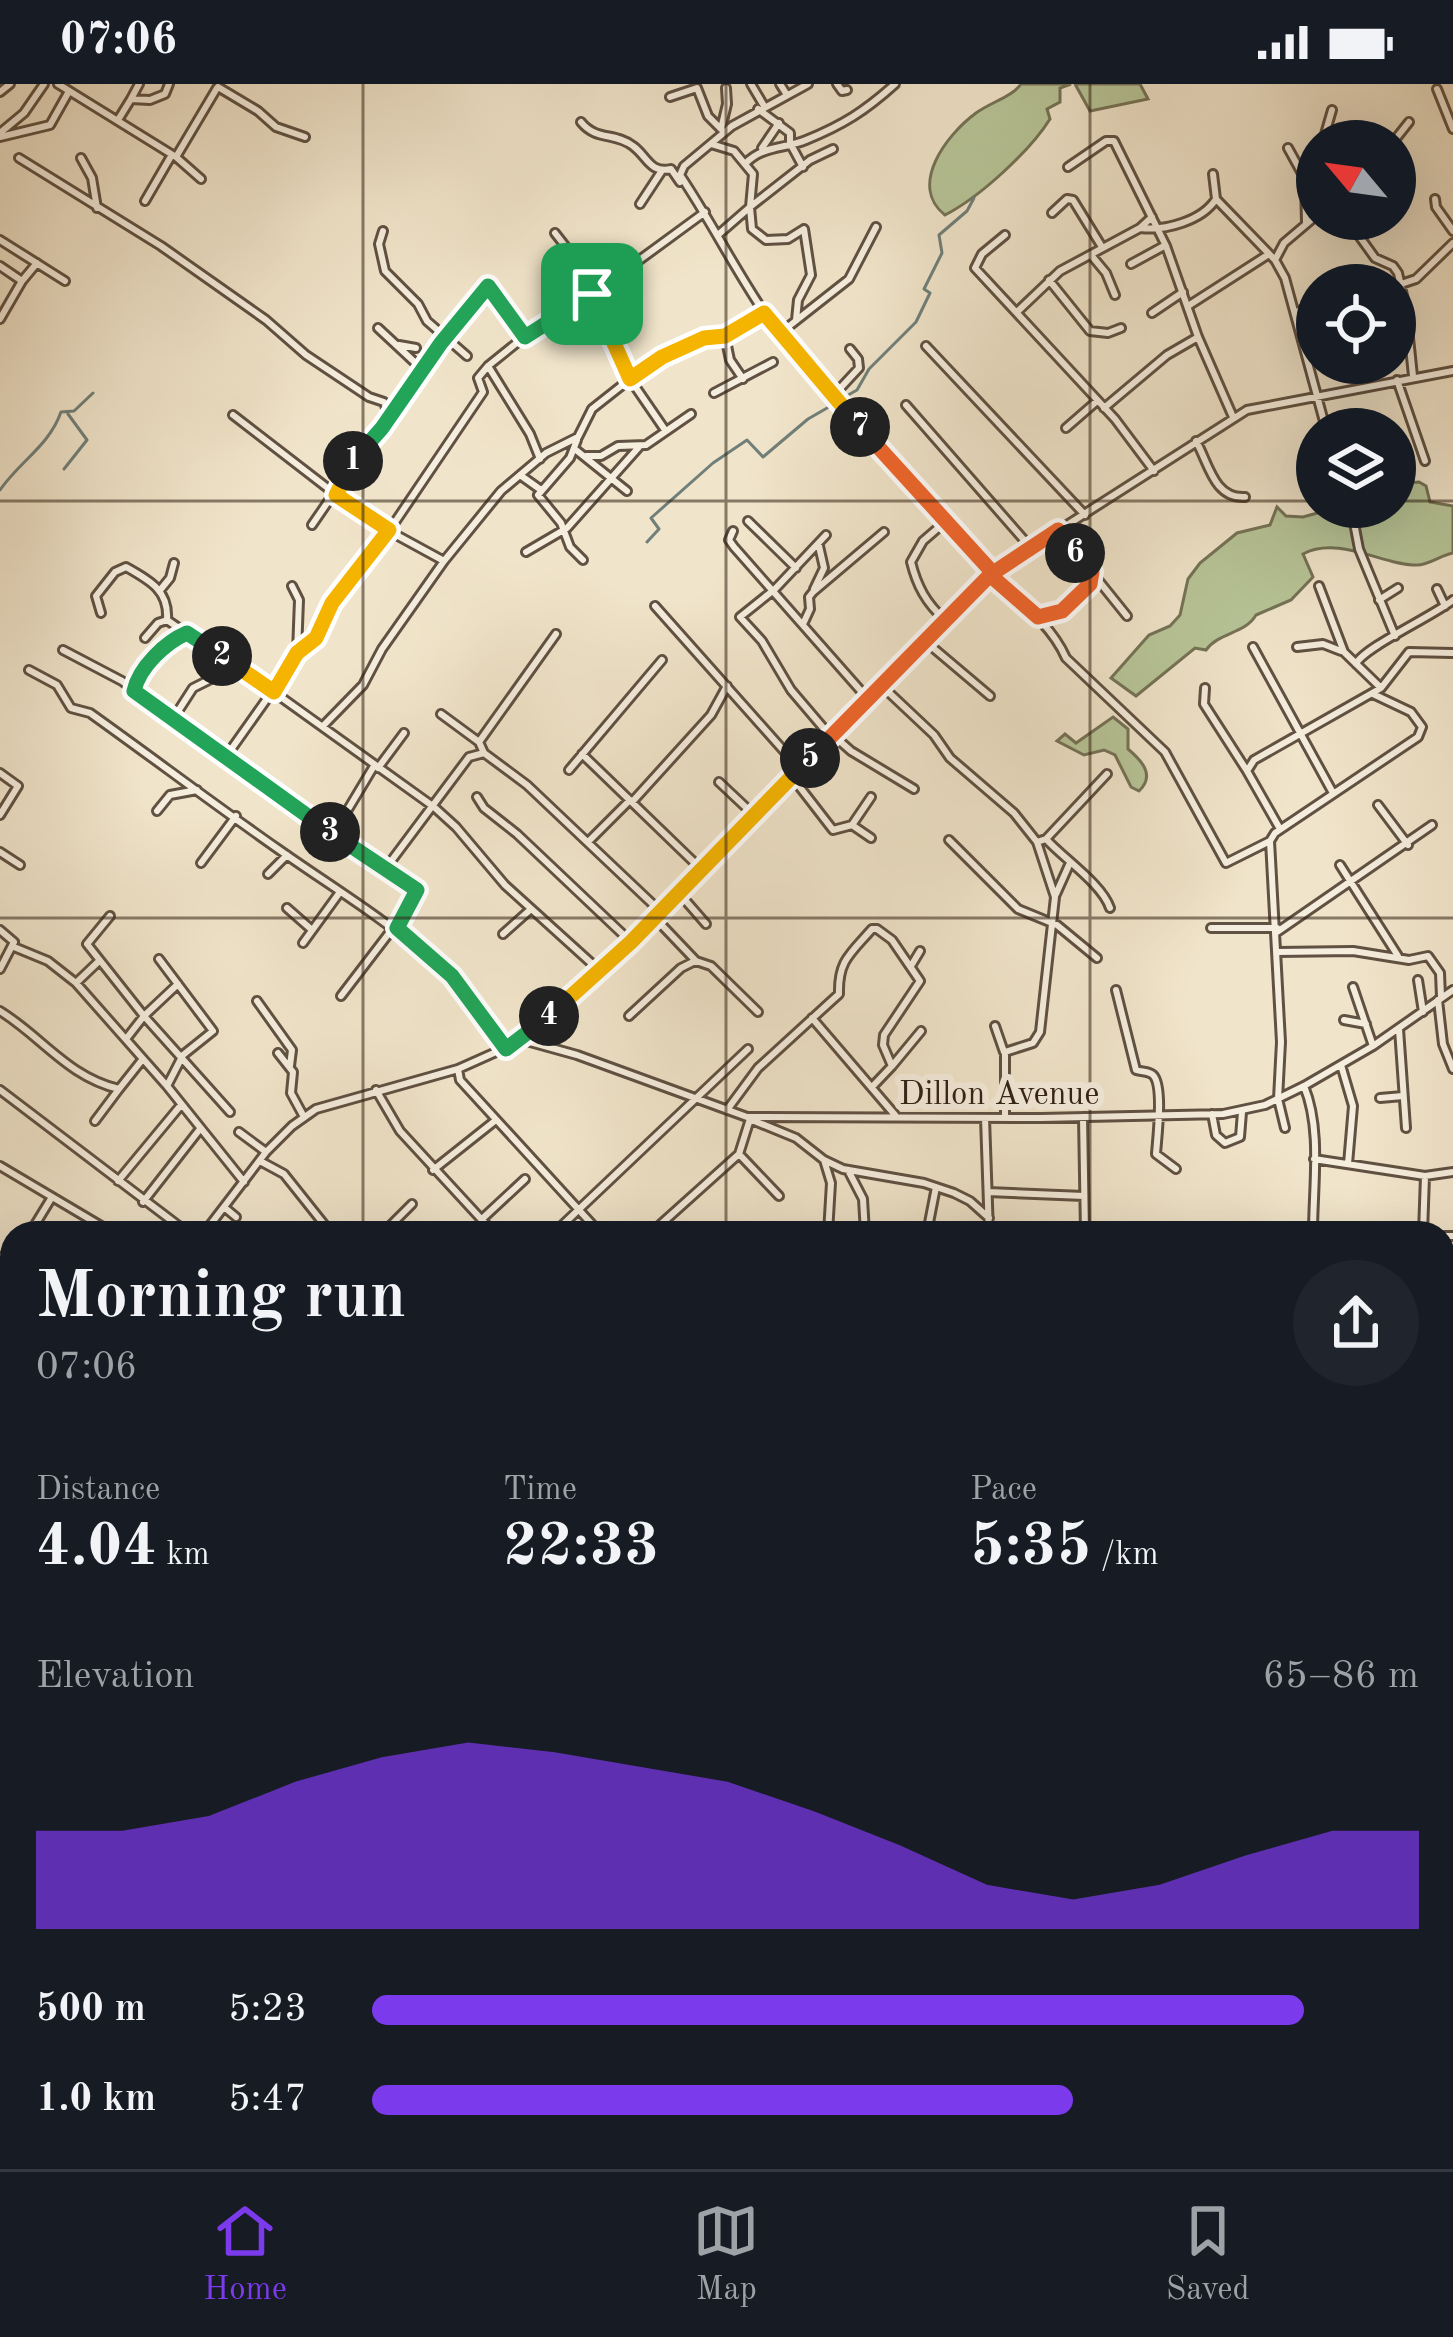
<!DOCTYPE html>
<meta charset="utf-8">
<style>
body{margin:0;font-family:"Old Standard TT",serif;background:#20242c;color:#f1f3f6;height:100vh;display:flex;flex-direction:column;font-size:45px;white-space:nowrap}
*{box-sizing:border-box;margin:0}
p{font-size:39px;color:#9ea1a6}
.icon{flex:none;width:66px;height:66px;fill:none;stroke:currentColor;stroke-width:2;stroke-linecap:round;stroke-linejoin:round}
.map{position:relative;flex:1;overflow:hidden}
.sheet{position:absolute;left:0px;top:1137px;width:1455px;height:948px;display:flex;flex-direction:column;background:#171b24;border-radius:36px 36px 0 0;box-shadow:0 12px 48px #0002}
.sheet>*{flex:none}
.needle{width:78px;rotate:299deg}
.tools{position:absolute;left:1296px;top:36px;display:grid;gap:24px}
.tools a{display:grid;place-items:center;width:120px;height:120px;border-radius:50%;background:#171b24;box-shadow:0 12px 48px #0002;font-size:60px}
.pin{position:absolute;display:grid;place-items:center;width:102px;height:102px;color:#fff;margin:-51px;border-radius:24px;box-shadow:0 6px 18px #0006}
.km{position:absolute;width:60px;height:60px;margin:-30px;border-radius:50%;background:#222;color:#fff;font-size:33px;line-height:60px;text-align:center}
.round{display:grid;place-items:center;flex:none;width:126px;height:126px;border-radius:63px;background:#20242c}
.overview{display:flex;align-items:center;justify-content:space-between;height:204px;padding:0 36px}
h1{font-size:66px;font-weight:700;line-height:90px}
.figures{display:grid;grid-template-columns:repeat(3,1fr);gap:18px;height:204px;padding:12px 36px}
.figures div{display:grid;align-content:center}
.figures b{font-size:60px;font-weight:700}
.figures small{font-size:33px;font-weight:400}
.figures p{font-size:33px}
.chart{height:336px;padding:24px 36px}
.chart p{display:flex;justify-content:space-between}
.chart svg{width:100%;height:216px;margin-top:12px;fill:#7c3aed;opacity:.7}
ul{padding:0 36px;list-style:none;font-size:39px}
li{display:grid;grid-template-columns:192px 144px 1fr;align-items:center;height:90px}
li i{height:30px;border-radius:15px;background:#7c3aed}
.status{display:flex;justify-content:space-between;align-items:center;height:84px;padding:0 60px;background:#171b24;direction:ltr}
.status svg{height:33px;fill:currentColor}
.tab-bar{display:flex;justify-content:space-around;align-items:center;height:168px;border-top:3px solid #363941;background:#171b24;font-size:33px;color:#9ea1a6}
.tab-bar a{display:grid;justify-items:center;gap:6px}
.tab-bar .on{color:#7c3aed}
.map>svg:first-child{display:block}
.green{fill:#b7c598;stroke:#747256;stroke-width:3}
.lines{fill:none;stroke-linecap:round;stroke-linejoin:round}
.stream{stroke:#707f79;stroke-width:3}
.minor-casing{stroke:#605142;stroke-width:12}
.highway-casing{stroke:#302014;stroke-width:16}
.minor{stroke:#f5eddd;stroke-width:6}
.highway{stroke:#e8c285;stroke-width:10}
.split-1-casing{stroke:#fff;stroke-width:24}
.split-2-casing{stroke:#fff;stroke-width:24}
.split-3-casing{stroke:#fff;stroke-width:24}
.split-4-casing{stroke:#fff;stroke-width:24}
.split-5-casing{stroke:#fff;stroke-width:24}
.split-6-casing{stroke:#fff;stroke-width:24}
.split-7-casing{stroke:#fff;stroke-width:24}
.split-8-casing{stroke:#fff;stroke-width:24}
.split-1{stroke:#22a559;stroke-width:15}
.split-2{stroke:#f5b400;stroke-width:15}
.split-3{stroke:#22a559;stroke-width:15}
.split-4{stroke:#22a559;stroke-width:15}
.split-5{stroke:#f5b400;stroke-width:15}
.split-6{stroke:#f0652b;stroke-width:15}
.split-7{stroke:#f0652b;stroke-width:15}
.split-8{stroke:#f5b400;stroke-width:15}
.grid{fill:none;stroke:#302014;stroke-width:3;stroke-opacity:0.55}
.labels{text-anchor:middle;stroke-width:12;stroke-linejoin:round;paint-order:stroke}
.street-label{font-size:33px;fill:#302014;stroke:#f5eddd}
</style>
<div class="status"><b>07:06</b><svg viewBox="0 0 49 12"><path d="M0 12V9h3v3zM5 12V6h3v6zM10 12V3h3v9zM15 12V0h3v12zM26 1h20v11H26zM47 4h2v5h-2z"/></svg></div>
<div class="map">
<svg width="1453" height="2085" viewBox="0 0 1453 2085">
<rect width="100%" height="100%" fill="#f0e4ca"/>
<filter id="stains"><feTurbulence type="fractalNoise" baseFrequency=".00167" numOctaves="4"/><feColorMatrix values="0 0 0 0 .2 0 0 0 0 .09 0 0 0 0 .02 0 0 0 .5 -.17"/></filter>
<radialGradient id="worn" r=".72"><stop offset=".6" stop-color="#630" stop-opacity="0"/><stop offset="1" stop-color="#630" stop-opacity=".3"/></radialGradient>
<path class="green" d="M1021,0h50l-11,4v14l-13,7 3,10c-20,32 -70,78 -105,96 -37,-29 1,-80 31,-102 15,-11 36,-16 45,-29z
M1075,0h65l8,15 -58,12z
M1419,398l7,4 4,16 23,4v47c-12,2 -24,12 -36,12 -33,1 -78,-30 -114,-11l10,23 -22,23 -35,15c-11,19 -37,17 -50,35l-11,-2 -59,48 -25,-18 38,-43 21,-9 10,-11 8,-36 12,-16 37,-30 33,-8 7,-18 9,9 17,1 36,-10h56v-23z
M1113,633l15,12v20c13,11 28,26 11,42l-8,-4 -16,-32 -11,-5 -20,5 -27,-14 8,-7 11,9z
M1443,1930h10v109l-1,-13 -9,-1z"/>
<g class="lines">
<path class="stream" d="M870,284l46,-46 14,-29 -6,-4 18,-36 -3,-18 28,-24 7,-13
M843,314l14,-8 12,-21
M64,385l23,-29 -19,-26
M0,406c20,-29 49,-44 61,-78l13,-1 19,-18
M647,458l12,-13 -8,-11 62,-55 34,-23 16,17 45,-38 26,-15
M1443,1356l10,-2
M1444,1376l9,-14
M1443,1379l10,18
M1443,1517l10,-6"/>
<defs>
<path id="minor" d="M58,0l118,73 25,22
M751,0l13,22
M780,0l7,11
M808,0l-76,42 -48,40 -4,9c35,52 62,109 99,159l213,238
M837,0l5,7 5,-1
M218,3l40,24 18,16 29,10
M1437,5l16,40
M0,8l10,-8
M670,13l27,-9 11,28 13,13
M131,15l8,-15
M758,25l32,24v10l13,24
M118,36l13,-21 19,1 15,-6 4,-10
M581,38c15,19 34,10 52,24 14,10 17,28 38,23l9,13
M721,45l6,-25 -1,-16
M0,49l24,-20 20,-29
M0,53l50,-12 18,-32
M1323,57l9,-31
M1394,57l15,-19
M711,60l23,7 19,23 -3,33 -31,27
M762,64l17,-25
M1288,64l16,29
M176,73l41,-69
M19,74l142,88 105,74 40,35 63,42 15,5 5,15
M81,74l11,20 5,30
M745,80c18,-19 40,-15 61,-24 37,-15 59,-29 89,-56
M1068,83l38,-26h8l52,105 32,91 35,80
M1216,115l59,61 10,18 41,151
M1435,115l1,8 17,24
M145,117l25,-43
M640,120l21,-32
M1052,129l15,-14 6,1 29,47
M1152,133l-12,11c25,3 62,-7 76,-29l-3,-25
M1347,135l28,39 18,8 5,7 8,36 7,67
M1306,139l-1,-43 12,-27
M383,147l-4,13 6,27 33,33 9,17 40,35
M1005,151l-23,19 -7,14 140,151 39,52
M0,156l65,41
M1091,171l15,18 9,22
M1275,176l9,-17 33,-28
M1131,180l33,-18
M0,182l22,15 15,-18
M1049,196l41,51 18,2 13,-5
M1401,200l15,-5 37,-36
M1188,222l81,-52
M1018,227l42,-40 80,-43
M1296,228l21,-7
M1152,229l31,-21
M0,235l22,-38
M796,236l2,-20 13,-25 -7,-46 -16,10 -22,1 -14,-11 -2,-22 60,-47 23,-11
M378,244l45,42
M779,250l70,-55 27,-52
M725,252l5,24 13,19
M399,261l17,3
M926,262l159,169
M488,282l41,-33 64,-39 -17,-34 -21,-27
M1397,296l28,81
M714,309l59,-31
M833,312l26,-28 -1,-9 -8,-10
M906,321l125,143
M1104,324l63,-53 31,-18
M233,331l101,78 55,38 -57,72 -17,35 -18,15 -23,40
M1066,344l31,-27
M665,346l-35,-51 32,-22 41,-20 22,-1 39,-23
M577,356l-7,18 -32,37 23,28 9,24 13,13
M1196,357c13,23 18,58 49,56
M576,366l51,41
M586,372h15l17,-10 28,-1 45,-31
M520,391l21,15
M336,411c18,-39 46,-67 71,-101 27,-37 51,-74 81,-108l37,51
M1351,423l8,42 36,87
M748,437l48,47
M945,438l-22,19 -12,21c6,24 15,41 34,58
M312,441l22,-32
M733,447l-4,9 5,7 134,152
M826,451l-51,54 -35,28 22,24 29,49 40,47
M526,468l41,-24 72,-81
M444,477l-55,-30 94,-139 -5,-14 10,-12 42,68 10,25
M990,491c28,26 60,47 76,83l99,94 61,111 44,-22
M1094,491l33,41
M292,502l7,14 -2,52
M1319,502l25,66 37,36
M161,505l9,-11 4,-15
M814,505l10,-21 -5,-22
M1437,505l8,17
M1379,516l19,-12
M655,522l145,163
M101,529l-5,-17 19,-24 11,-5c25,14 43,24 41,53
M1040,533c23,-4 41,-16 52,-38v-7l-33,-41
M167,536l19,13
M804,538l6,-13 -1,-12 4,-5 71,-60
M145,554l13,-15 9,-3
M925,557l65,55
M1253,563l80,146
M1297,563l26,-3 18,7
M63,566l59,31 157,117 133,87 5,9 -20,34
M1356,580c7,-16 77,-48 97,-64
M29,586l28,15 14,23 19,5c63,45 125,92 188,136 85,60 174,108 228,200
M882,602l52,49 16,23 64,55 23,29 18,55 -15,135 -7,11 -28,9v66
M1205,604l-1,16 43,67
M134,607c5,-25 34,-55 59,-57l241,173 22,20 49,58 95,86
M441,630l38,28 5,11 43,32 134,127
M173,635l20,-31 42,-21
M323,642l40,-41 19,-36 62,-88 57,-70 45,-38 32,-16 14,-28 38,-30 -37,-85 112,-82
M833,651l18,16 63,38
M479,658l77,-108
M582,670l120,116
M225,674l46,-65
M378,684l26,-35
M569,686l93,-110
M0,689l18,13 -18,29
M792,693l41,53 19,-5 19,13
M719,698l35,33
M477,713l7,11 33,26 114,108
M633,717l78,-86 16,-29
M1378,721l30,40
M157,727l13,-16 27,-5
M852,741l19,-28
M1280,745l-33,-58 7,-11 127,-72 28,-36 44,1
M338,753l3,-16 33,-55
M1046,755c18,20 56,45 64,69
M949,756l69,69 39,16 40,33
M588,758l42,-42
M1037,758l9,-3 61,-65
M0,768l20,13
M201,779l35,-47
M1340,781l58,91
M386,784l83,-111 15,-4
M268,790l19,-19
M679,809l27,31
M1056,810l13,-29
M287,824l25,22
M110,832l-23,28 57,72 -18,23
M655,834l41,43 15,5 47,46
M1211,844h66
M0,846l14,12 -14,27
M1277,848l155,-107
M503,850l28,-25
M303,859l37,-51
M14,863l34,14 28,22 22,-21
M1277,868l76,-1 56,9 19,-4 12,17 1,24
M159,875l54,72 -30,24 -16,31
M911,882l9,-15
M1418,896l5,32
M76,899l91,103 77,96
M178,900l-34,32 86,96
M1353,903l20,59
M1116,906l20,80c6,2 13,1 17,5 11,11 4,64 3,79l20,15
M341,912l52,-68
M1438,916l5,44 10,25
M257,917l35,49 -2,16
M0,927c42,26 68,66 119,78l23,-29
M629,932l52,-48 14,-7
M812,934l83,97
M1344,936l22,4
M995,942l9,26
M1399,945l7,99
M523,956l54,15 170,62 294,1 182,-4 42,-9 39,-19 69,-40 80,-56
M278,969l15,19 -2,21 13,24
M1341,981l12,41 -5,58
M892,982l29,-35
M458,985l2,11 140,153
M1304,1002c18,44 9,99 9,147
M0,1006l188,143
M376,1006l24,41 94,102
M1380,1014l23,-2
M727,1026l31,-42 81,-74c-1,-33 11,-40 33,-65h5l15,11 28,41 -36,54 -1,10 9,21 -20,21
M1212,1030l4,21 9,8 15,-6 2,-25
M1083,1033l2,116
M985,1034l4,115
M750,1035l-11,35 40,42
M752,1036l44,18 28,22 19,9 81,14 30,10 16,8 19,17
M95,1037l24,-32
M1285,1044l-7,-29 3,-57 -11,-201 5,-8 143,-96 4,-10 -11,-15 -38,-18
M239,1048l27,20
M1314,1075l111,17 -2,57
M824,1076l7,23 -3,50
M260,1077l24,13 47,59
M0,1082l113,67
M433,1086l63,-50
M848,1086l15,29 2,34
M1425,1092l28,-4
M118,1097l63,-76
M988,1108l96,4
M143,1118l57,-73
M224,1123l12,10
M482,1135l43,-40
M30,1149l22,-36
M204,1149l62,-81 26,-26 24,-17 142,-40 65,-29 108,-98 314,-322 61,-56 241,-154 206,-39
M383,1149l29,-29
M554,1149l194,-184
M651,1149l88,-79
M927,1149l9,-46
M1443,1152h10
M0,1173l12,7
M0,1197l12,-20
M1443,1217h10
M0,1282l9,-15
M1443,1302l10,-1
M0,1310l2,2
M0,1360l12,7
M0,1430l12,-17
M0,1486l12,6
M0,1512l12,3
M0,1567l12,6
M1443,1583l10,-9
M1443,1619l10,3
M1443,1667l4,33 -4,22
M0,1725l12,5
M1443,1731v20
M0,1810l12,2
M1443,1821l10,6
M1443,1852l10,-3
M0,1935l12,2
M0,2012l12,3
M30,2073l47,12
M293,2073l7,12
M503,2073l17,12
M786,2073l5,12
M853,2073l5,12
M934,2073l4,12
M1370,2073l15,12
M1091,2080l13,2 22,-9
M159,2085l1,-12
M559,2085l10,-12
M680,2085l6,-12
M798,2085l31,-12
M971,2085l40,-10 23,10
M1073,2085l18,-5v-7
M1135,2085l14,-9 20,4 15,-7"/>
<path id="highway" d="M0,1651l12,9
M365,2073l3,12"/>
</defs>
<use href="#minor" class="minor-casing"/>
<use href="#highway" class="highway-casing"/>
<use href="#minor" class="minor"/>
<use href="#highway" class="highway"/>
</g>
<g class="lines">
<defs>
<path id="split-1" d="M353,377l29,-33 59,-85 47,-57 37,51 67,-43"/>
<path id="split-2" d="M222,572l52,36 23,-39 19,-15 16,-35 57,-73 -53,-35 17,-34"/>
<path id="split-3" d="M222,572l-35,-23c-21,9 -48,34 -53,58l196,141"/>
<path id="split-4" d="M330,748l87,58 -20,38 55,48 54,73 43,-33"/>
<path id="split-5" d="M549,932l82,-74 179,-184"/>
<path id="split-6" d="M810,674l180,-183 68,-45 17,23"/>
<path id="split-7" d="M860,343l133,146 -3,2 48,42 24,-6 28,-27 2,-12 -17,-19"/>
<path id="split-8" d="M592,210l38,85 32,-22 42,-19 21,-2 39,-23 96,114"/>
</defs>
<use href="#split-1" class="split-1-casing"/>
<use href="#split-2" class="split-2-casing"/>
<use href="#split-3" class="split-3-casing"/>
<use href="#split-4" class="split-4-casing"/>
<use href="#split-5" class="split-5-casing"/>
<use href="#split-6" class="split-6-casing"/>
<use href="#split-7" class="split-7-casing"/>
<use href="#split-8" class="split-8-casing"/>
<use href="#split-1" class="split-1"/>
<use href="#split-2" class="split-2"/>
<use href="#split-3" class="split-3"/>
<use href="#split-4" class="split-4"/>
<use href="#split-5" class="split-5"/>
<use href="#split-6" class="split-6"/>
<use href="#split-7" class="split-7"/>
<use href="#split-8" class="split-8"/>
</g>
<path class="grid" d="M363,0v1149M726,0v1149M1090,0v1149M0,417h1317M1395,417h58M0,834h1453M0,1251h12M1443,1251h10M0,1668h12M1443,1668h10M363,2073v12M726,2073v12M1090,2073v12"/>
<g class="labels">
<g class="street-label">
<text x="999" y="1020">Dillon Avenue</text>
</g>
</g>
<rect width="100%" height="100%" filter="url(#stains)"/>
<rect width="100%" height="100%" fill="url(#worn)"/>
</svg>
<div class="tools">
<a><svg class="needle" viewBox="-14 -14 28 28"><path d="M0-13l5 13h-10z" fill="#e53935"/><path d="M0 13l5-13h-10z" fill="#9ea1a6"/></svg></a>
<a><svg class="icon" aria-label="locate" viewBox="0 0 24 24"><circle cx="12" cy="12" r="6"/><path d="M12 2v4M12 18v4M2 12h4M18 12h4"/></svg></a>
<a><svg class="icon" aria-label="layers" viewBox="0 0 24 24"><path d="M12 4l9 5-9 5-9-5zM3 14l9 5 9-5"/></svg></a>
</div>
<div class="pin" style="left:592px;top:210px;background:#1e9e55"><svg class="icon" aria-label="arrive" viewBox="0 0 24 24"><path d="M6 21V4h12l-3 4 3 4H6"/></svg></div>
<b class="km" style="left:353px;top:377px">1</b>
<b class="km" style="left:222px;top:572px">2</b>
<b class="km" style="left:330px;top:748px">3</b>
<b class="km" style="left:549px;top:932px">4</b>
<b class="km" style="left:810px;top:674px">5</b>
<b class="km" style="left:1075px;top:469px">6</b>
<b class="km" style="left:860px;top:343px">7</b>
<section class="sheet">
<div class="overview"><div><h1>Morning run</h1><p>07:06</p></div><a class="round"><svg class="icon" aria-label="share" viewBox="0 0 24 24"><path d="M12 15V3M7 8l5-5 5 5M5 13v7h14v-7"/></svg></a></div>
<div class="figures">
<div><p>Distance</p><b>4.04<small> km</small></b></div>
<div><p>Time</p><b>22:33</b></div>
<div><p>Pace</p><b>5:35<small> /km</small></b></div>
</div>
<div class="chart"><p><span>Elevation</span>65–86 m</p>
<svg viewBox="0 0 160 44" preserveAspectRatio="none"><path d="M0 44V24L10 24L20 21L30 14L40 9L50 6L60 8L70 11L80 14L90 20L100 27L110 35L120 38L130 35L140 29L150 24L160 24V44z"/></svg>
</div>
<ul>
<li><b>500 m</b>5:23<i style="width:89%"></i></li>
<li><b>1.0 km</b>5:47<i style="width:67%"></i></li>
</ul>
</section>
</div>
<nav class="tab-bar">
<a class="on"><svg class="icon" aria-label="home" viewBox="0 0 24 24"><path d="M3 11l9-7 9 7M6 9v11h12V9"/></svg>Home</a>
<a><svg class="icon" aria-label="map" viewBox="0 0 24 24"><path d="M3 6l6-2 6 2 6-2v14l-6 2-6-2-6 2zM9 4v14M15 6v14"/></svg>Map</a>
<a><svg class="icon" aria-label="saved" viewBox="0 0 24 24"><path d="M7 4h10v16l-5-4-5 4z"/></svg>Saved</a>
</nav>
